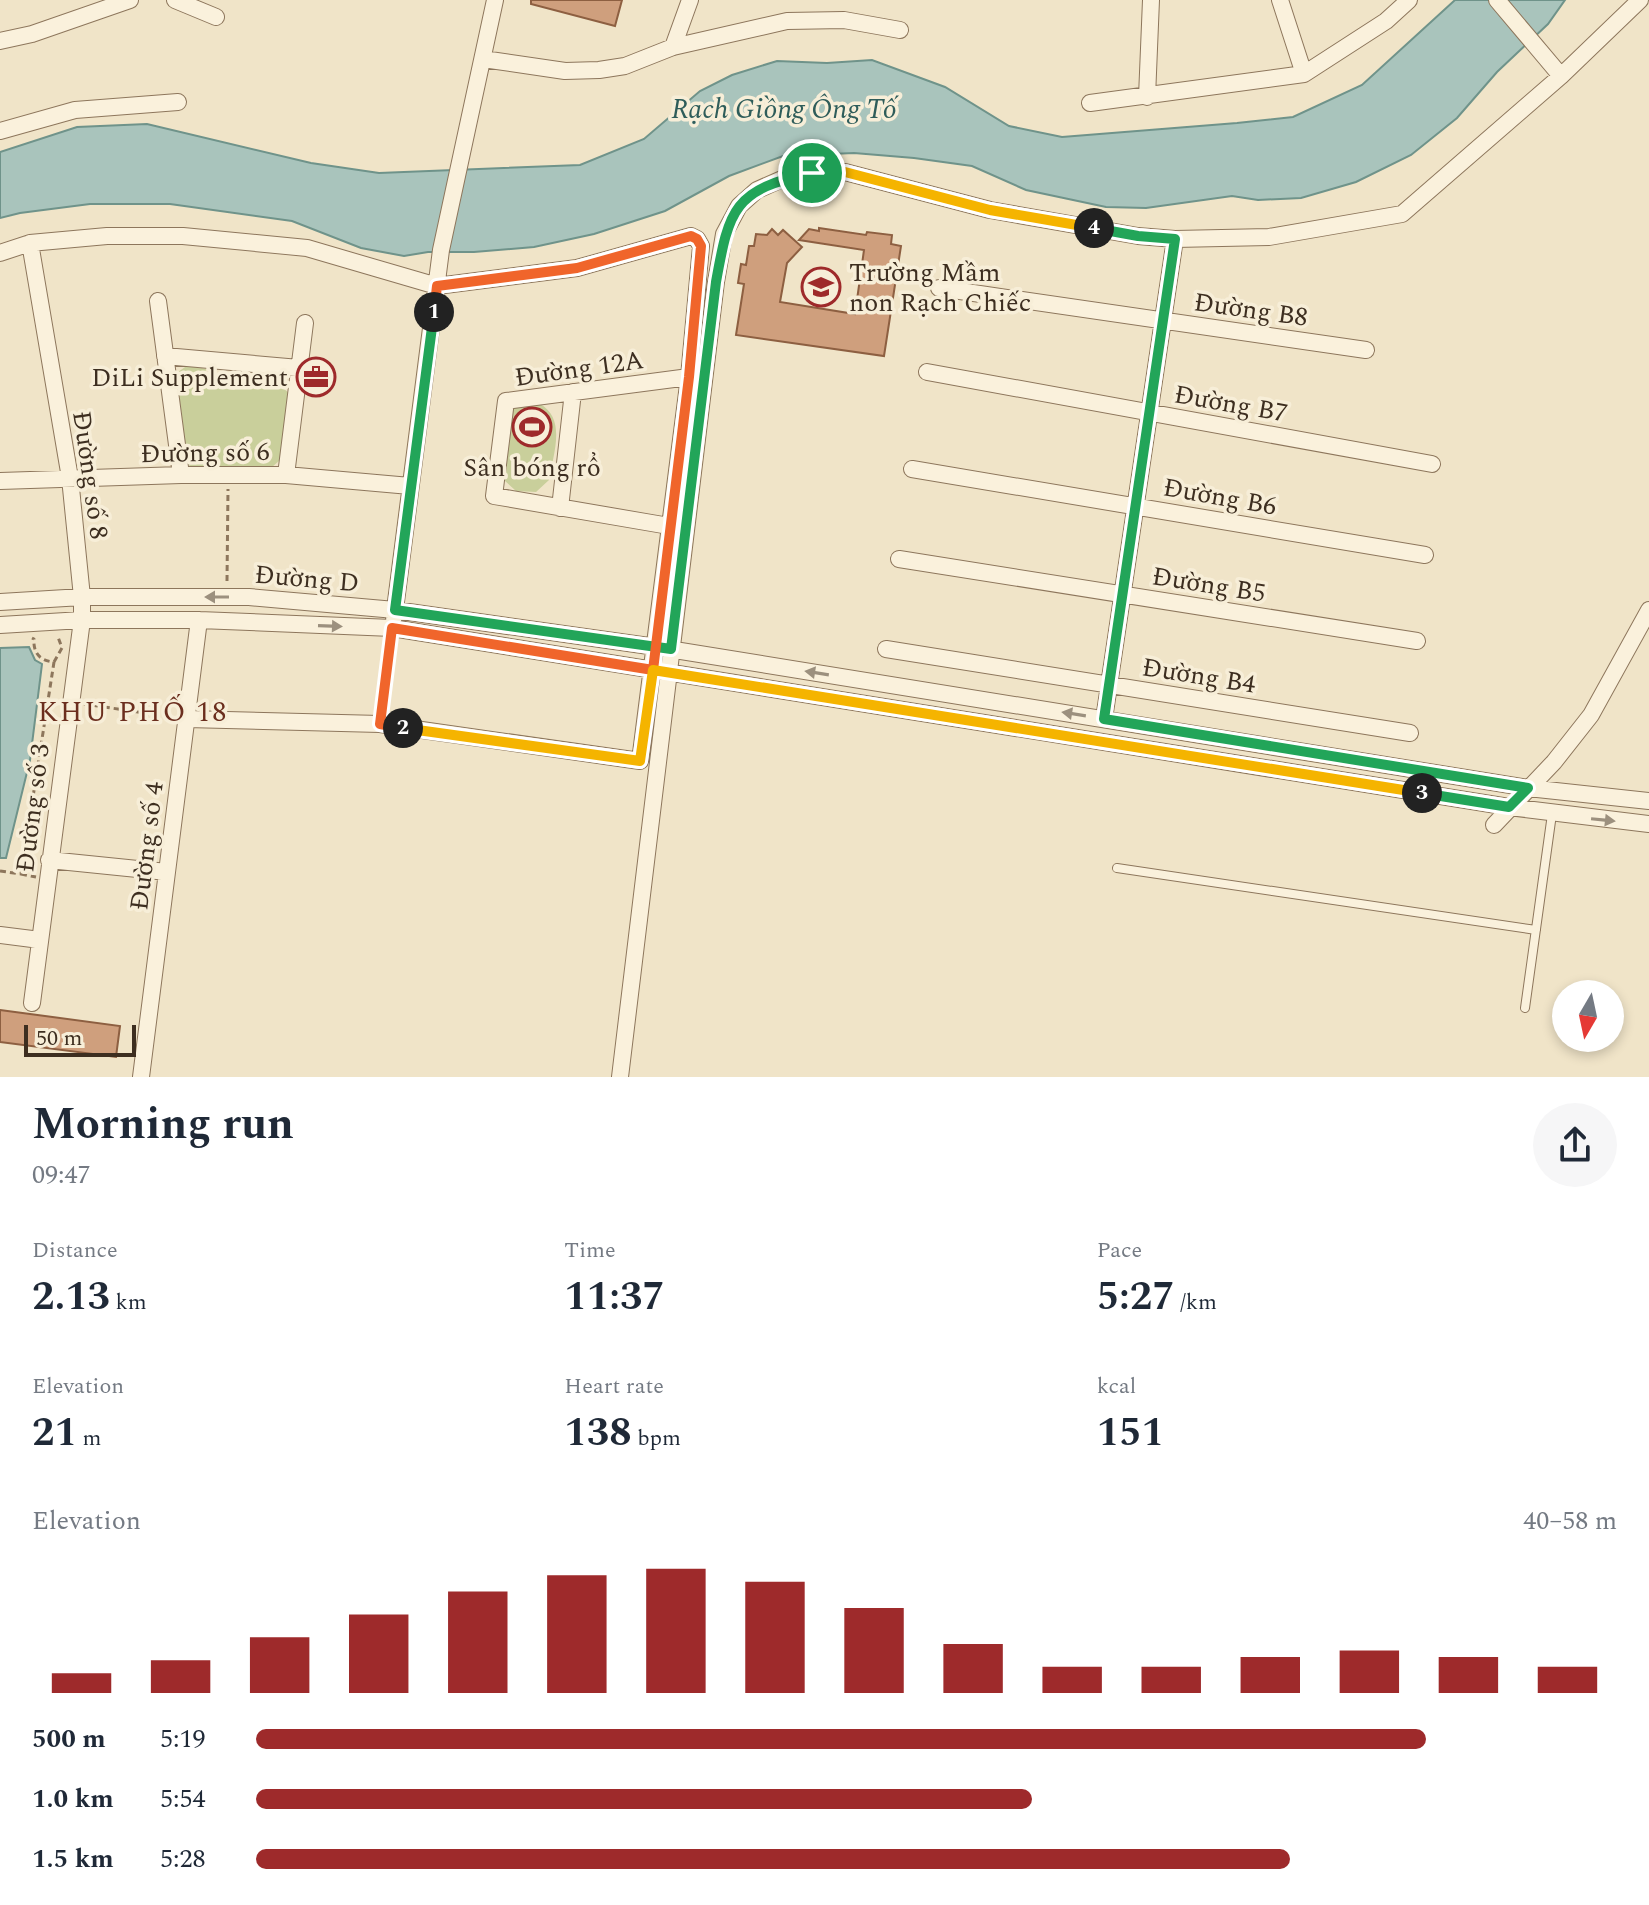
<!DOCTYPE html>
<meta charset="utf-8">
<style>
body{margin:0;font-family:Spectral,serif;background:#f6f6f7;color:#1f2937;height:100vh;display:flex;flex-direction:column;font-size:30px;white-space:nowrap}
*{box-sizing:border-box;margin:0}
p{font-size:26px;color:#747a83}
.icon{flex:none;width:44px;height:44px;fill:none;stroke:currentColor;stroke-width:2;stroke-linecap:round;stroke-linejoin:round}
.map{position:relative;height:1077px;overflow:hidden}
.sheet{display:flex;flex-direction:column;background:#fff;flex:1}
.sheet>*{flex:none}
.needle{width:52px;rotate:189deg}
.controls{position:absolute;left:1552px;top:980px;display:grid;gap:16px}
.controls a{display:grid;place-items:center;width:72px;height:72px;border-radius:50%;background:#fff;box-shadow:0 4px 12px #0003;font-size:40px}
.scale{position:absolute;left:24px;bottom:20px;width:112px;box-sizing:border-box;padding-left:8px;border:4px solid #3d2e20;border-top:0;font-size:22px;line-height:28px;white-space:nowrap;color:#3d2e20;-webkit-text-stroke:6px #f7eed8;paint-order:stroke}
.pin{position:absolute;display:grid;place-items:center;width:68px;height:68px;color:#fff;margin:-34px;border:4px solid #fff;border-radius:50%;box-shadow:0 2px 8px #0007}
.km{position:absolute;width:40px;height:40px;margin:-20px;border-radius:50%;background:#222;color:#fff;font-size:22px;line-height:40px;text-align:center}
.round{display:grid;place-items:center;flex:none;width:84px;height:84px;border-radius:42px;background:#f6f6f7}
.overview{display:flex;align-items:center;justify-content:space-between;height:136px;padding:0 32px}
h1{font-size:44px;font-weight:700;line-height:60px}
.figures{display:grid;grid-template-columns:repeat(3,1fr);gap:12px;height:136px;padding:8px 32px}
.figures div{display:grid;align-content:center}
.figures b{font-size:40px;font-weight:700}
.figures small{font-size:22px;font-weight:400}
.figures p{font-size:22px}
.chart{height:224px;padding:16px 32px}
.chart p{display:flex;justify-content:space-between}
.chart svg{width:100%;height:144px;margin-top:8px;stroke:#9e2a2b;stroke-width:6}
ul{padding:0 32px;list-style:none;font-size:26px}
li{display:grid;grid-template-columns:128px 96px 1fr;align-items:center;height:60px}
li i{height:20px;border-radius:10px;background:#9e2a2b}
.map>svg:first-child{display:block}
.green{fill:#c9cf9b}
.water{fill:#a9c4bc;stroke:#6f938a;stroke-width:2}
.building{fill:#cf9f7d;stroke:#8d5f41;stroke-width:2}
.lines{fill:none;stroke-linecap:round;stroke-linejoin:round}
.lane-casing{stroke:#8d765c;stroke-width:10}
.street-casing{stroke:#8d765c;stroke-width:18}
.path{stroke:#8d765c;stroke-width:3;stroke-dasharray:6 4;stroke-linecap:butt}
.lane{stroke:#faf1dc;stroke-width:8}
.street{stroke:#faf1dc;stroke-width:16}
.oneway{fill:#9c907e}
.split-1-casing{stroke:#fff;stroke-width:16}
.split-2-casing{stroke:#fff;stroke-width:16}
.split-3-casing{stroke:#fff;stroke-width:16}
.split-4-casing{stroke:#fff;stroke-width:16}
.split-5-casing{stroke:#fff;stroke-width:16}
.split-1{stroke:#22a559;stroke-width:10}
.split-2{stroke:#f0652b;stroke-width:10}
.split-3{stroke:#f5b400;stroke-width:10}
.split-4{stroke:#22a559;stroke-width:10}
.split-5{stroke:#f5b400;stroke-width:10}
.labels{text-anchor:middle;stroke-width:7;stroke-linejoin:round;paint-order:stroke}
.poi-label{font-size:26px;fill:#3d2e20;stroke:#f7eed8;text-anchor:start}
.street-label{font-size:26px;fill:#3d2e20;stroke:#f7eed8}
.water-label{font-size:28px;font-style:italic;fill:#2f5d5a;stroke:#f7eed8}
.neighbourhood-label{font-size:28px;letter-spacing:2px;fill:#6b2e1e;stroke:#f7eed8}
</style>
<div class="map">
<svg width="1649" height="1077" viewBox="0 0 1649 1077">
<rect width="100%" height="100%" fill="#f0e4c8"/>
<path class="green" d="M188,365l18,4 -3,15 31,6c20,-15 37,-13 55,3l-9,67 -9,8 -79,1 -4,-5 -11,-85 1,-7z
M540,404c27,15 13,51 9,76l-13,12 -20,-1 -12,-11 5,-67 5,-6z"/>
<path class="water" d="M1455,0h110l-17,24 -51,48 -40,46 -46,37 -55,27 -55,16 -43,2 -26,-4 -86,12 -40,-1 -80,-17 -54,-24 -58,-8 -60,-5 -71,3 -54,20 -64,35 -71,23 -60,13 -60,5h-46l-24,4 -43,-8 -69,-27 -122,-17h-80l-70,9 -20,5v-66l77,-25 70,-3 164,39 68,10 201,-8 64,-26 56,-48 32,-16 45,-14 50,2 45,-3 73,27 64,39 53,11 175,-14 56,-6 69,-32z
M29,647l6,13 7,4 -12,96 -24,98h-6v-210z"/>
<path class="building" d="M531,0h91l-7,26 -84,-22z
M819,228l47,7 1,-3 25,3 -1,9 10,2 -17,110 -148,-21 8,-51 -6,-1 3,-19 5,1 3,-19h5l2,-12 11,1 5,-6 6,6 5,-5 19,17 -15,16 -7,39 75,12 9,-64 -65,-10 10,-11 10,2z
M0,1010l120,16 -4,31 -116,-15z"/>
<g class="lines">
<defs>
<path id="lane" d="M1117,868l419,62
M1525,1008l27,-194"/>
<path id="street" d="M175,0l41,17
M1280,0l24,74
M1497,0l64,76
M0,41l32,-7 98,-34
M673,47l17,-47
M483,59l82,12 34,-1 26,-4 48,-19 114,-26 57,-1 56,10
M1147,97l4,-97
M1090,103l214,-29 82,-53 23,-21
M0,131l75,-21 103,-8
M30,243l40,235 12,119v23l-50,383
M0,253l30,-10 77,-7h76l124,12 130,38 140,-18 114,-32 6,3 4,7 -12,131 -49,384 -260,-37 -193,-5
M939,288l427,62
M158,301l23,174
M165,356l134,12
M927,372l505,92
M912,469l513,86
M286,475l19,-152
M0,481l181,-6h105l124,11
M560,508l13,-116
M669,526l-175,-30 12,-95 183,-24
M899,559l518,82
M0,602l82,-5h167l146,13 261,37 872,141 121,13
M394,617l47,-367 54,-250
M0,625l82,-5h117l193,8 1117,179 140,17
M886,649l524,84
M1104,719l71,-480
M1494,825l60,-63 37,-47 58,-105
M49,860l118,12
M0,935l40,5
M141,1077l58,-457
M620,1077l96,-795 8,-48 15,-28 18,-16 25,-11 30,-6 33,-1 145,38 148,26 37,3 94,-2 133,-23 159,-138 79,-76"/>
</defs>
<use href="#lane" class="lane-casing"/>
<use href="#street" class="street-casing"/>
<path class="path" d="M227,581l1,-92
M54,662l8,-14 -4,-11
M84,704l88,13
M382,708l8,-63
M0,871l21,3 33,-212c-14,-1 -21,-9 -20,-23l-2,-1
M21,874l15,3"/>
<use href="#lane" class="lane"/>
<use href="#street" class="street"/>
</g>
<defs><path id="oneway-solid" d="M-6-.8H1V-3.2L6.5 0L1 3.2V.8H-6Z" transform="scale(2)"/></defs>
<g class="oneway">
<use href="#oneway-solid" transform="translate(217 597) rotate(-180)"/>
<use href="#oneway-solid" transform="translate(330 626) rotate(2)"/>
<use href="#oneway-solid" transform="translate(817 673) rotate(-171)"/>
<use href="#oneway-solid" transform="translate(1074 714) rotate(-171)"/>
<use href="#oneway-solid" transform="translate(1603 820) rotate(6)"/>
</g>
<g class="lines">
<defs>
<path id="split-1" d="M434,312l-39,298 276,39 45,-367c13,-73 18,-93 96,-109"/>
<path id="split-2" d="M403,728l-23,-4 12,-96 261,42 36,-293 12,-131 -4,-7 -6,-3 -114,32 -140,18 -3,26"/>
<path id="split-3" d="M403,728l237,33 13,-91 769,123"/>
<path id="split-4" d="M1094,228l44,8 37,3 -71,480 424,69 -19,19 -87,-14"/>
<path id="split-5" d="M812,173l33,-1 145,38 104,18"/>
</defs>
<use href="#split-1" class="split-1-casing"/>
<use href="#split-2" class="split-2-casing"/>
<use href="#split-3" class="split-3-casing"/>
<use href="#split-4" class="split-4-casing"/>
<use href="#split-5" class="split-5-casing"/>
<use href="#split-1" class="split-1"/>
<use href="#split-2" class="split-2"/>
<use href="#split-3" class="split-3"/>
<use href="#split-4" class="split-4"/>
<use href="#split-5" class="split-5"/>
</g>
<defs>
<symbol id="school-ring" viewBox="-11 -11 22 22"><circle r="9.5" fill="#f7eed8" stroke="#9e2a2b" stroke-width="1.5"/><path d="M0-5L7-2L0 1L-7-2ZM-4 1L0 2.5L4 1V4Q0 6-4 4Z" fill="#9e2a2b"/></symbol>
<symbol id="office-ring" viewBox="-11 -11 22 22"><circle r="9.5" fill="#f7eed8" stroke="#9e2a2b" stroke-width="1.5"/><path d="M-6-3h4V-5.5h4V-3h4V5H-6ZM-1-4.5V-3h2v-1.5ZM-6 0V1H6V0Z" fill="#9e2a2b"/></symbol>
<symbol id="stadium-ring" viewBox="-11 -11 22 22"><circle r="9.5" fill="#f7eed8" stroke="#9e2a2b" stroke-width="1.5"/><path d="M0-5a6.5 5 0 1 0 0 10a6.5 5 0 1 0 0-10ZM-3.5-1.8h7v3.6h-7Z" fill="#9e2a2b"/></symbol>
</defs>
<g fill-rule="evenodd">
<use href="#school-ring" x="799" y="265" width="44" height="44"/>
<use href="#office-ring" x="294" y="355" width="44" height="44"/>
<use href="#stadium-ring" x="510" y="405" width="44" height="44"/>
</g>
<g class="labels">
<g class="poi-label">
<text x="849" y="281">Trường Mầm<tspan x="849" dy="30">non Rạch Chiếc</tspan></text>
<text x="288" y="386" text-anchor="end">DiLi Supplement</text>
<text x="532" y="476" text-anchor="middle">Sân bóng rổ</text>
</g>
<g class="street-label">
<text transform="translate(1251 309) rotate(8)" y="9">Đường B8</text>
<text transform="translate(579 368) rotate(-8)" y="9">Đường 12A</text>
<text transform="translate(1231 403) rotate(10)" y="9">Đường B7</text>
<text transform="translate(205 452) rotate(-1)" y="9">Đường số 6</text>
<text transform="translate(91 475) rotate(82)" y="9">Đường số 8</text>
<text transform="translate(1220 496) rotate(10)" y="9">Đường B6</text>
<text transform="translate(307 578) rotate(5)" y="9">Đường D</text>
<text transform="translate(1209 584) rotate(9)" y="9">Đường B5</text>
<text transform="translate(1199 675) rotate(9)" y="9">Đường B4</text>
<text transform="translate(32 808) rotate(-83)" y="9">Đường số 3</text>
<text transform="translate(146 846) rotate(-83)" y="9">Đường số 4</text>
</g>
<g class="water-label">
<text x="784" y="118">Rạch Giồng Ông Tố</text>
</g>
<g class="neighbourhood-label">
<text x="133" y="721">KHU PHỐ 18</text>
</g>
</g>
</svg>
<div class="controls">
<a><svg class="needle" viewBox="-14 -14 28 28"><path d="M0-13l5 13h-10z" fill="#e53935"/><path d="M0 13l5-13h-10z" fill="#747a83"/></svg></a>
</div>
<div class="scale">50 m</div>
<div class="pin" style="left:812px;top:173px;background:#1e9e55"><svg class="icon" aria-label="arrive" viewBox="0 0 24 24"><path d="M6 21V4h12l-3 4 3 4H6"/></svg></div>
<b class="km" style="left:434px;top:312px">1</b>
<b class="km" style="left:403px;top:728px">2</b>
<b class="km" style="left:1422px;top:793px">3</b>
<b class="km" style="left:1094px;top:228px">4</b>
</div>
<section class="sheet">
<div class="overview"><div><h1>Morning run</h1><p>09:47</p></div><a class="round"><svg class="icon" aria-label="share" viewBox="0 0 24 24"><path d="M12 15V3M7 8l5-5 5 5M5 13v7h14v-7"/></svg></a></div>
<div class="figures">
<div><p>Distance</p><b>2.13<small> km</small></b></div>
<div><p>Time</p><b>11:37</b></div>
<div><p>Pace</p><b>5:27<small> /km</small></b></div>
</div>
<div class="figures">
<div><p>Elevation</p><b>21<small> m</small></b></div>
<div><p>Heart rate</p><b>138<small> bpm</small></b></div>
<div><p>kcal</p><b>151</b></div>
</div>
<div class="chart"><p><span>Elevation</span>40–58 m</p>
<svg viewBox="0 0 160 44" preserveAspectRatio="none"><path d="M5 44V38M15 44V34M25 44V27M35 44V20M45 44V13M55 44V8M65 44V6M75 44V10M85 44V18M95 44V29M105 44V36M115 44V36M125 44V33M135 44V31M145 44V33M155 44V36"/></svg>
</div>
<ul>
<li><b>500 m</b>5:19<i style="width:86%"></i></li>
<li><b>1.0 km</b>5:54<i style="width:57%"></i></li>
<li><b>1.5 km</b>5:28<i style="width:76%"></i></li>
</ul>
</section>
